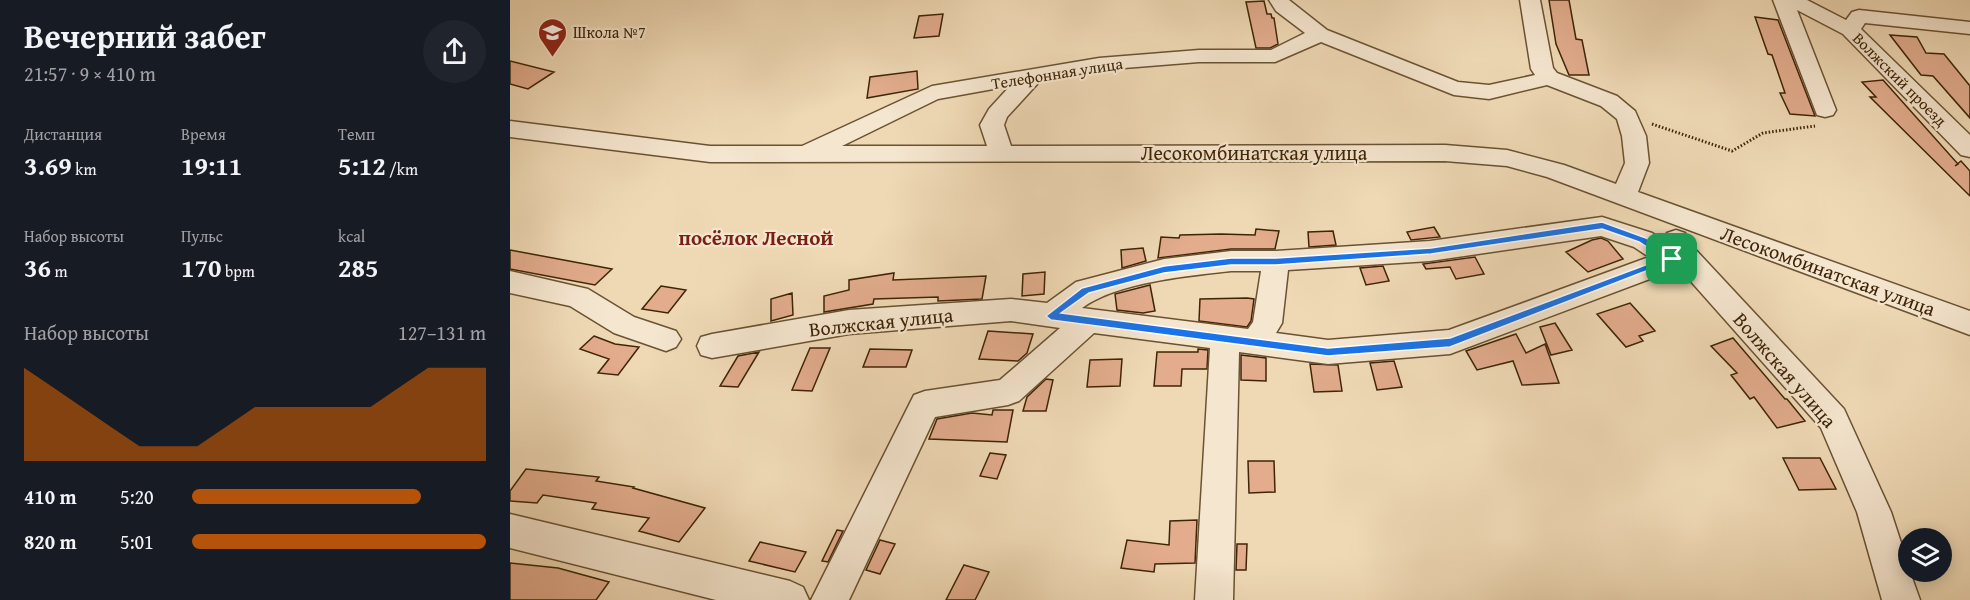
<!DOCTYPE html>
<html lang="ru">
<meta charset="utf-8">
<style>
body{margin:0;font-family:"Gentium Book Plus",serif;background:#20242c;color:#f1f3f6;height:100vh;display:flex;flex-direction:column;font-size:22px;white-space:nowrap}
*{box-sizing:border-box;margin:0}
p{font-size:20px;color:#9ea1a6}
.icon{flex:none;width:33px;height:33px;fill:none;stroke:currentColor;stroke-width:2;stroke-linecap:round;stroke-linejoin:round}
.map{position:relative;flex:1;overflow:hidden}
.drawer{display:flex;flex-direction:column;background:#171b24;width:510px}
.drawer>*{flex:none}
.tools{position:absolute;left:1388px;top:528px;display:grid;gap:12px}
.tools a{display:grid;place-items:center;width:54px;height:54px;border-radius:50%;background:#171b24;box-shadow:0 3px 15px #0003;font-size:30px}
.pin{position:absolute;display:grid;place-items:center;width:51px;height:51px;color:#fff;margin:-26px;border-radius:12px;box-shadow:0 3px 9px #0006}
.round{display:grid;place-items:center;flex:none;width:63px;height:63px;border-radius:32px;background:#20242c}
.summary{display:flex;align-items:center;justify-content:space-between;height:102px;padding:0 24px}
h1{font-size:33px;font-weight:700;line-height:45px}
.figures{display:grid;grid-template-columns:repeat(3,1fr);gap:9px;height:102px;padding:6px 24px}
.figures div{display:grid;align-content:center}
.figures b{font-size:26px;font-weight:700}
.figures small{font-size:16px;font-weight:400}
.figures p{font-size:16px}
.chart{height:168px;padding:12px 24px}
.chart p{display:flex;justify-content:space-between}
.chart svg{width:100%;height:108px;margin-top:6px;fill:#b45309;opacity:.7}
ul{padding:0 24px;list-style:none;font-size:20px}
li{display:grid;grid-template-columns:96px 72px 1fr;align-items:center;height:45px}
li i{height:15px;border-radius:8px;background:#b45309}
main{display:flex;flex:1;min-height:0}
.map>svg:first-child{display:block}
.building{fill:#e2ac8d;stroke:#3e2507;stroke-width:1.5}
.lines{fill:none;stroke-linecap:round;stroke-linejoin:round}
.minor-casing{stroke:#6a5232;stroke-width:3}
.path{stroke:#3e2507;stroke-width:3;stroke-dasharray:1.5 2;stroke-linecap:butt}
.minor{fill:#f5e6cf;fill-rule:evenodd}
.route{fill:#1a73e8;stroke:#fff;stroke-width:1.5;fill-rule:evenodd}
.labels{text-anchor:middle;stroke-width:4.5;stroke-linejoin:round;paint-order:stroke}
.far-poi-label{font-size:16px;fill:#3e2507;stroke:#f5e6cf;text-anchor:start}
.far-street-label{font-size:16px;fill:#3e2507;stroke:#f5e6cf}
.street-label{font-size:20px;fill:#3e2507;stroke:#f5e6cf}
.neighbourhood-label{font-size:21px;font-weight:bold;fill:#7a1f14;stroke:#f5e6cf}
</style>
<main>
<section class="drawer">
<div class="summary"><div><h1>Вечерний забег</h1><p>21:57 · 9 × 410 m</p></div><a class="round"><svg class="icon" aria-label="share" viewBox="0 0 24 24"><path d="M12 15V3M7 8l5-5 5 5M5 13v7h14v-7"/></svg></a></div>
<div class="figures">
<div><p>Дистанция</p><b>3.69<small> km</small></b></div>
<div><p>Время</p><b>19:11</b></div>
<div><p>Темп</p><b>5:12<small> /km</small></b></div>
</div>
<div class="figures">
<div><p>Набор высоты</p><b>36<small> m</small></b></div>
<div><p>Пульс</p><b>170<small> bpm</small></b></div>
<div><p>kcal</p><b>285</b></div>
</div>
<div class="chart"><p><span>Набор высоты</span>127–131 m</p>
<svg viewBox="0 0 160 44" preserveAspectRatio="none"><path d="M0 44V6L10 14L20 22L30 30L40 38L50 38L60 38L70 30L80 22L90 22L100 22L110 22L120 22L130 14L140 6L150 6L160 6V44z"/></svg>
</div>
<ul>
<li><b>410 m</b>5:20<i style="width:78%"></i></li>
<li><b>820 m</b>5:01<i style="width:100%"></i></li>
</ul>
</section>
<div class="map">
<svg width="1460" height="600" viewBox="0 0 1460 600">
<rect width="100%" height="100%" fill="#efd9b5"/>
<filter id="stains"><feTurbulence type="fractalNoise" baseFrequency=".00333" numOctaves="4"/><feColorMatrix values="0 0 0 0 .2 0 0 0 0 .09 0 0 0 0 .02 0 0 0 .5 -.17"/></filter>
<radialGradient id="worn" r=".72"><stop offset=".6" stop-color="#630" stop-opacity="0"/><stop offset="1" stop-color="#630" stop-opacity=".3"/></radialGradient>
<path class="building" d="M1039,0h20l7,39 6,1 7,35h-20l-13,-31z
M754,1l3,13h4l1,4h2l4,26 -8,4h-14l-10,-46z
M433,14l-4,22 -25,2 5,-22z
M1245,17l23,3 37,96 -25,-2 -10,-21h5l-13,-38 -4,-1z
M1380,35l27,2 9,16 18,1 26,32v32l-37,-42 -12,-1z
M0,61l44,11 -26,17 -18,-5z
M407,71l1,18 -51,9 3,-21z
M1373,80l75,84 -3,2 6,-5 9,10v25l-100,-99h6l-14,-15z
M924,227l6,10 -29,3 -4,-8z
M746,229l23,2 -4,18h-44l-73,9 3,-21 18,1 1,-3 41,-1 34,1z
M823,231l3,14 -27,2 -1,-15z
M1091,238l7,3 15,18 -35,13 -22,-20 26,-12z
M633,248l3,13 -24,7 -1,-18z
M0,250l102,19 -17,16 -85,-16z
M965,257l9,17 -28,5 -6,-12 -24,2 -3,-5z
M873,266l6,15 -23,4 -6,-17z
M535,272l-1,22 -22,2 1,-22z
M384,273l-1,7 93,-4 -4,23 -44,2v-4l-64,2 -1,5 -49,8v-16l25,-6v-10z
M640,285l5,26 -12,2 -26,-3 -2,-16z
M151,286l25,4 -18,23 -26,-4z
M282,293l1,22 -22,6v-22z
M737,298l7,1 -3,22 -4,6 -48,-6 1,-22z
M1120,303l25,28 -16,5 4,5 -17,6 -29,-33z
M1045,323l17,27 -21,5 -11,-28z
M478,331l45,3 -6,19 -9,8 -39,-2z
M1006,334l10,19 19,-9 14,39 -37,2 -9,-24 -36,9 -11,-19z
M84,336l21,8 24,3 -21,28 -20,-2 11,-14 -29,-10z
M1223,338l52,61h2l18,22 -28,7 -23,-31 -4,2 -19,-24 6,-2 -26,-27z
M300,348h20l-18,43 -20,-1z
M360,349l42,1 -6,17h-43z
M688,349l10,1 -1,19h-25l-1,17h-27l3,-34h41z
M249,352l-21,35 -18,-1 18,-30z
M731,355l25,3v23l-25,-1z
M612,359l-2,27 -33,1 3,-27z
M884,361l8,26 -25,3 -7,-27z
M800,364l28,1 4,26 -28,1z
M536,379l7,1 -7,31h-23l4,-14z
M483,410h20l-6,32 -78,-3 8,-20 35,-6 20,2z
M480,453l16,2 -9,24 -17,-3z
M1273,458h37l16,31 -37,1z
M738,461h26l1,31 -26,1z
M16,469l73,8 -3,4 38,6 -1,1 72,20 -26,34 -40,-11 10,-13 -57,-9 4,-6 -53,-8 -6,8 -27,-2v-10z
M687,520l-2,43 -40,1 -1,8 -33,-4 6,-28 42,5 1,-24z
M327,530l6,1 -15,31 -6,-1z
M370,540l15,4 -15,30 -14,-4z
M250,542l46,10 -11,20 -46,-11z
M727,544h10l-1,26h-10z
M0,563l48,5 51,14 -13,18h-86z
M454,565l25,7 -14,28h-29z"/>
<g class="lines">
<defs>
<path id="minor" d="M759,0h20l38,30 131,52 31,3 46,-10 -4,-6 -11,-69h20l13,68 4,5 60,23 18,15 11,25 3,27 -11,29 332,119v24l-423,-158 -40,-11 -62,-5 -735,1 -200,-25v-16l200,25h92l130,-60 167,-28 100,-8h72l34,-17 -29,-22zM811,42l133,53 35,4 58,-14 54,21 16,13 5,17 3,27 -9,21 -52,-19 -57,-15 -62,-5 -434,1 -7,-21 3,-8 33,-36 59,-11 100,-8h76zM500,86l-21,23 -9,16 7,21h-145l96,-47z
M1263,0h34l39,20 6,-8 7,-2 111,12v12l-105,-11 -4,6 109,106v22l-9,-2 -118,-121 -46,-24 39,100 -3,5 -8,2 -8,-2z
M1092,217l50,16 11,7 4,-7 9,-3 9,3 9,15 150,161 47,103 17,52v8h2l10,28h-38l-25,-88 -36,-84 -142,-160 -229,86 -122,10 -89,-12 -6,248h-38l15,-252 -116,-15 -75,68 -11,4 -73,12 -86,183h-38l103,-205 11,-4 75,-11 60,-52 -49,-7 -162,13 -137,24 -11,-3 -4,-9 4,-9 11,-3 137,-24 162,-11 36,4 29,-21 88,-23 67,-8h45l154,-10zM1091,236l33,11 15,10 -200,73 -121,10 -52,-7 6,-10 6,-53 142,-9zM721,271h30l-8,51 -5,7 -166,-21c35,-26 106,-32 149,-37z
M0,271l78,18 46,28 42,14 5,8 -5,8 -10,4 -52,-18 -44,-27 -60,-13z
M0,514l280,67 13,6 6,13h-93l-206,-52z"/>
</defs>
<use href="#minor" class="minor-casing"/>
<path class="path" d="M1142,124l80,27 31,-18 52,-7"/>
<use href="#minor" class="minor"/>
</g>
<path class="route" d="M1092,222l44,16 31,21 -227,88 -122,9 -277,-36 -5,-4 36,-28 82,-22 67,-8h45l155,-10zM1092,229l37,13 25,16 -214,80 -122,10 -267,-35 28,-20 75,-20 67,-8h45l155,-11z"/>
<defs>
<symbol id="school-pin" viewBox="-11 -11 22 30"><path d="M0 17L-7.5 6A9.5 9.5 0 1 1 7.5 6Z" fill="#8f2418" stroke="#f5e6cf"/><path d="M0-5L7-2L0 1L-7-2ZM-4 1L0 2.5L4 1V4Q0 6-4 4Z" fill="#fff"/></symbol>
</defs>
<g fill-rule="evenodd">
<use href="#school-pin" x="26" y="16" width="33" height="45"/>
</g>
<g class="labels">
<g class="far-poi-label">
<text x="63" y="38">Школа №7</text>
</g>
<g class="far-street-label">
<text transform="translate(547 73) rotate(-9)" y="6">Телефонная улица</text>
<text transform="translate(1390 79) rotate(45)" y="6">Волжский проезд</text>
</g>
<g class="street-label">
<text x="744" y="160">Лесокомбинатская улица</text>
<text transform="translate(1318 271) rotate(20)" y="7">Лесокомбинатская улица</text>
<text transform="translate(371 322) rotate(-6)" y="7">Волжская улица</text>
<text transform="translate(1275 370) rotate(49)" y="7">Волжская улица</text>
</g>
<g class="neighbourhood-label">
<text x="246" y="245">посёлок Лесной</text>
</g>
</g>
<rect width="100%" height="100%" filter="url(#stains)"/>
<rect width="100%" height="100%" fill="url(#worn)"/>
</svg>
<div class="tools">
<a><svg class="icon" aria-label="layers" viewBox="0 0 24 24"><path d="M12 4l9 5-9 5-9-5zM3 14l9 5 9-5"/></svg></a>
</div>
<div class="pin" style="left:1162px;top:259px;background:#1e9e55"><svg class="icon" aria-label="arrive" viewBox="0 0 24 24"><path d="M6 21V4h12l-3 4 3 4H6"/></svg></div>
</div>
</main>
